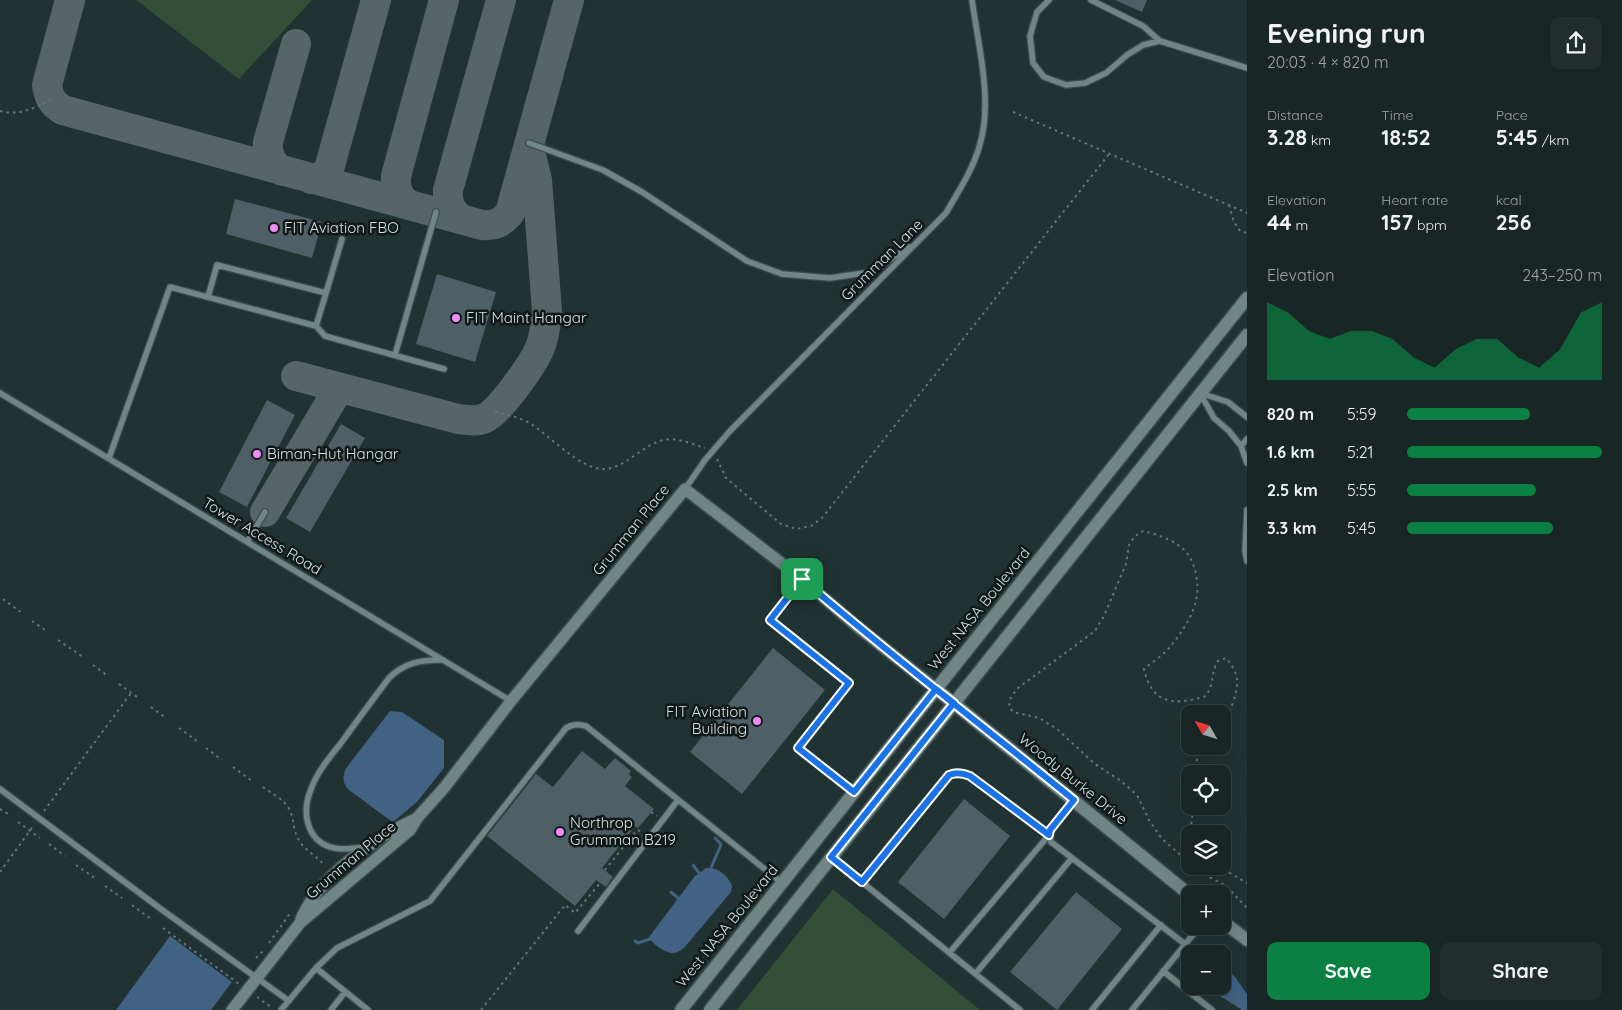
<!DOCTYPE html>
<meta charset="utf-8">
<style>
body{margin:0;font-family:Quicksand,sans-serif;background:#212e2e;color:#f1f3f6;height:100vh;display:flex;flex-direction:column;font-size:19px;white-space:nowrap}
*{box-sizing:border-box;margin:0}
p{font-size:16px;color:#9fa5a7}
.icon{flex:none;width:28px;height:28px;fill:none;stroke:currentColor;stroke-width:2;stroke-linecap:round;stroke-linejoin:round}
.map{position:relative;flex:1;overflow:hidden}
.panel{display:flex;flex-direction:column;background:#182626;width:375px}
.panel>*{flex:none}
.needle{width:32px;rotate:309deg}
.buttons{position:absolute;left:1181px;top:705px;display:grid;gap:10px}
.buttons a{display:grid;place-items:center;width:50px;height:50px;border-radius:10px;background:#182626;box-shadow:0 5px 20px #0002,0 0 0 1px #364343;font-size:25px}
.pin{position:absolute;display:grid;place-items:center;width:42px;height:42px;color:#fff;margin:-21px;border-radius:10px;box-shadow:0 2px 8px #0006}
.round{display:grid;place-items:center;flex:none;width:52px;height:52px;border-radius:10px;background:#212e2e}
.head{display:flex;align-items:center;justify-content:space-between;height:85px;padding:0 20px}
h1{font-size:28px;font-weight:800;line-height:38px}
.figures{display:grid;grid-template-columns:repeat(3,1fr);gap:8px;height:85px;padding:5px 20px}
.figures div{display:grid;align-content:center}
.figures b{font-size:21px;font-weight:800}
.figures small{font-size:14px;font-weight:400}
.figures p{font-size:14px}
.chart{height:140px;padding:10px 20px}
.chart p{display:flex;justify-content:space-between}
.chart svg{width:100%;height:90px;margin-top:5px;fill:#0b8043;opacity:.7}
.button{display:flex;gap:10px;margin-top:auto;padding:10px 20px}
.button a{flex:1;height:58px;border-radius:10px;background:#0b8043;color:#fff;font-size:20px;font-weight:800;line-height:58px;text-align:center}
.button a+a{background:#212e2e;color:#f1f3f6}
ul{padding:0 20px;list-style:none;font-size:16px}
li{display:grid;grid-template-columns:80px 60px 1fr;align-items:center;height:38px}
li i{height:12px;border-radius:6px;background:#0b8043}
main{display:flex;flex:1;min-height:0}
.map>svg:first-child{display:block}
.green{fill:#334f38}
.water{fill:#416283}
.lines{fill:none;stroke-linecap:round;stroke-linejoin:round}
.stream{stroke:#416283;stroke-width:3}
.taxiway{stroke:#566666;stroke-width:30}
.building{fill:#4f5f66}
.service-casing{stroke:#3d4d4d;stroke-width:8}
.minor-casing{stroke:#3d4d4d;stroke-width:14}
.tertiary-casing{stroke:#3d4d4d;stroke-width:15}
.secondary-casing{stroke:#3d4d4d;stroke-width:15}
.path{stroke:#667676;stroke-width:2;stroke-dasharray:2.5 4;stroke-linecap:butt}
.service{stroke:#708585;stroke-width:5.5}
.minor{stroke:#708585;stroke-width:11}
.tertiary{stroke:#708585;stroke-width:12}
.secondary{stroke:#708585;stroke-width:12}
.route-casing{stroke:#fff;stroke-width:10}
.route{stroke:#1a73e8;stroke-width:6}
.poi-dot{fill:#ee8cf8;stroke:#101818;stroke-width:2}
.labels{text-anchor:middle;stroke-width:5;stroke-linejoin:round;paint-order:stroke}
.poi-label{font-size:15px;fill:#d5e0e0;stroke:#101818;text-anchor:start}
.street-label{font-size:15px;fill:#d5e0e0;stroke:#101818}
</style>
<main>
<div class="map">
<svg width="1247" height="1010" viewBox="0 0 1247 1010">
<rect width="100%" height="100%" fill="#203232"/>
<path class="green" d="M136,0h176l-73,79z
M833,889l147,121h-243z"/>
<path class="water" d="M390,711l12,1 42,28v28l-27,34 -23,19h-3l-42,-31c-7,-7 -7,-15 -2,-23z
M706,868c12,-1 22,7 26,18l-1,6 -47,56c-3,2 -7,5 -11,5 -8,0 -22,-10 -24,-16l46,-61z
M170,936l62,46 -21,28h-95z
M1223,966l12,11 12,17v16h-5l-17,-11 -24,-13h21z"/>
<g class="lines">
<path class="stream" d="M693,865l6,8
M711,868l9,-21 1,-3 -6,-6
M671,892l7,6
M635,941l3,2 12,-4"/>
<path class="taxiway" d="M70,0l-23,85c2,12 5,19 16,25l419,115c13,1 19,-2 28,-12l59,-213
M282,171c-10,-7 -15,-15 -14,-29l28,-98
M311,179l9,-1 9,-9 47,-169
M409,205c-11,-8 -14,-15 -13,-29l48,-176
M461,219c-10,-8 -14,-15 -13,-29l53,-190
M296,376l162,43c9,1 19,3 27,-1 15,-6 51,-58 56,-73 4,-11 5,-23 6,-34l-10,-131 -8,-32
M265,512l74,-124"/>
</g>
<path class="building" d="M1115,0h32l-5,12z
M235,199l87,23 -10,36 -86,-24z
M437,274l59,18 -21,70 -59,-18z
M267,400l28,15 -48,92 -28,-15z
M341,424l24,14 -55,94 -24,-14z
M773,648l52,42 -83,104 -52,-42z
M582,751l23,18 10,-11 16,13 -2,4 3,2 -7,9 29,23 -16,19 -3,-2 -33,42 11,9 -7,10 -10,-7 -21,26 -88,-70 49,-62 17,13z
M964,799l46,37 -66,83 -46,-37z
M1076,892l46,37 -65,81 -47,-38z"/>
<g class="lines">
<defs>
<path id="service" d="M1049,0l-12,12 -7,24 3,27 11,14 22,8 19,-2 21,-10 21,-18 16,-10 17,-4
M1091,0l52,26 17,15 87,27
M529,143l74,27 39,22 105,69 35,13 48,4 41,-6 38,-25
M208,297l9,-32 109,28 16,-54
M316,326l10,-33
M395,355l41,-143
M0,393l511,308
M1247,417l-19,-15 -28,-9 14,25 15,13 12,15 6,17
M1241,446l6,-7
M109,458l61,-171 146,39 9,10 119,33
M685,489l20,-29 25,-29 216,-218c12,-21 28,-45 34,-69 13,-43 -2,-100 -8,-144
M1247,510l-2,41 2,10
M247,542l18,-30
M802,579l-32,41 79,63 -51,65 56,44
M0,789l165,123 124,89
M1074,800l-25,30 2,12 134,102
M364,847c-19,3 -40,5 -52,-14 -7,-13 -7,-28 -2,-41 6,-19 19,-34 31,-49 16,-22 32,-44 48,-65 15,-15 31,-18 51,-18
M831,857l189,153
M862,882l87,-107c7,-3 14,-2 21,1l79,59 -99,117
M578,931l100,-131
M316,968l52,42
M1163,971l49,39
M976,973l96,-115
M281,1010l35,-42 21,-20 93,-47 136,-173c7,-4 12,-4 20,-2l196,157
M331,1010l14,-18
M1092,1010l69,-85
M1132,1010l68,-84"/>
<path id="minor" d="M301,919c19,-44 74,-81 116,-101
M232,1010l68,-87 110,-93 8,-13 26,-29 67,-87 174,-212 117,90 57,49 77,61"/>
<path id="tertiary" d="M936,689l254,206
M1222,921l25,19"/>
<path id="secondary" d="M681,1010l566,-712
M710,1010l537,-675"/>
</defs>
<use href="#service" class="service-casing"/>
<use href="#minor" class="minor-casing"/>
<use href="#tertiary" class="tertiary-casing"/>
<use href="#secondary" class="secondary-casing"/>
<path class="path" d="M0,111c21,5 33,-3 51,-11
M1013,112l234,101
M1229,205l5,17 6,9 7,2
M495,412c12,3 25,5 36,12 20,13 47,43 71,45 23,1 40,-25 62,-29 13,-3 28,4 41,8
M717,459l9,19 55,46 15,5 15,-3 11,-8 287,-364
M3,599l19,14
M32,621l16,11
M58,640l25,17
M93,665l15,11
M119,684l21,15
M151,707l15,11
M179,728l18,13
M206,748l16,12
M233,767l19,14
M263,787c8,6 22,13 26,22 6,11 3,21 11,33 7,10 18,15 25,24
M1190,796l-4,-11v-10l21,-29
M0,809l8,5
M44,811l87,-118
M651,812l6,4
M18,822l22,16
M1190,837l3,-31
M49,844l16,12
M1190,863l-28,-24 -13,-19 -12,-25 -16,-14 -26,-17 -38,-35 -18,-11 -26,-6 -4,-6 2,-9 7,-9 77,-57 9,-15 22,-52 3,-19 5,-8 9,-6c14,3 34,10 44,22 10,13 13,36 8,51 -4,15 -15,31 -25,43 -7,8 -17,15 -26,22 8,37 33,36 62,27 9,-14 4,-22 12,-35l8,-3c5,6 10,13 11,21 2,11 -8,37 -15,46
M76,865l20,14
M1194,866l11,9 20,10 22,23
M1218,866l29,17
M605,870l32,-40 6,2
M0,872l34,-47
M105,886l17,12
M132,905l19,14
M163,928l76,56
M269,943l22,-31
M256,958l7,-7
M257,997l15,11
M481,1010l84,-105 10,8 25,-30"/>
<use href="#service" class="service"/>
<use href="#minor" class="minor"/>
<use href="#tertiary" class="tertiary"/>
<use href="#secondary" class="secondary"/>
</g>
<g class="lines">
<defs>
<path id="route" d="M802,579c88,76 181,147 272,221l-24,30 -1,5 -79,-59c-7,-3 -14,-4 -21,-1l-87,107 -31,-25 123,-154 -18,-14 -82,103 -56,-44 51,-65 -79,-63 32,-41"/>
</defs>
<use href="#route" class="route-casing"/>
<use href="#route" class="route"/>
</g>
<g class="poi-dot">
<circle cx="274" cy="228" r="5"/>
<circle cx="456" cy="318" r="5"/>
<circle cx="257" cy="454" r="5"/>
<circle cx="757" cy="721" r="5"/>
<circle cx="560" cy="832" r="5"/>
</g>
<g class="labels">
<g class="poi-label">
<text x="284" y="233">FIT Aviation FBO</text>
<text x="466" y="323">FIT Maint Hangar</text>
<text x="267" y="459">Biman-Hut Hangar</text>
<text x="747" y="717" text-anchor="end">FIT Aviation<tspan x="747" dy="17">Building</tspan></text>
<text x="570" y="828">Northrop<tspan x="570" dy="17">Grumman B219</tspan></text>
</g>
<g class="street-label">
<text transform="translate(882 260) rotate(-45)" y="5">Grumman Lane</text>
<text transform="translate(631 530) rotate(-51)" y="5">Grumman Place</text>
<text transform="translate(262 536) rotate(31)" y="5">Tower Access Road</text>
<text transform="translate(979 609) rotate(-51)" y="5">West NASA Boulevard</text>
<text transform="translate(1073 779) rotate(39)" y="5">Woody Burke Drive</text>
<text transform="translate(351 860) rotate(-40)" y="5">Grumman Place</text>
<text transform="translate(727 926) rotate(-51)" y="5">West NASA Boulevard</text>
</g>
</g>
</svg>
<div class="buttons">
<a><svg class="needle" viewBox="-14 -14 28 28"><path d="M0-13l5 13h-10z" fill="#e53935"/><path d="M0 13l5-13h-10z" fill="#9fa5a7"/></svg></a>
<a><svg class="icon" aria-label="locate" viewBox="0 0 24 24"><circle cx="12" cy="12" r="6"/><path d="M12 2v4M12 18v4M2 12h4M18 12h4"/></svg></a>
<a><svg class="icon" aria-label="layers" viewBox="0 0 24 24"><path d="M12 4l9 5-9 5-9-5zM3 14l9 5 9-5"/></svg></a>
<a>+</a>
<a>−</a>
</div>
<div class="pin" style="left:802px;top:579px;background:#1e9e55"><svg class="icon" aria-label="arrive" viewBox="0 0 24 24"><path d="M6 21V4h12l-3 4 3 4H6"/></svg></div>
</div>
<section class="panel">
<div class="head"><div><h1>Evening run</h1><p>20:03 · 4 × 820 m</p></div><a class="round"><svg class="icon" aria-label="share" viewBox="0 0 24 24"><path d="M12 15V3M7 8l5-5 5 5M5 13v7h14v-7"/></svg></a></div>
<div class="figures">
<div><p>Distance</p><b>3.28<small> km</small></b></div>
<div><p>Time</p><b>18:52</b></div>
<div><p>Pace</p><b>5:45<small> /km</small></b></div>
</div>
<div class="figures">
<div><p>Elevation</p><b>44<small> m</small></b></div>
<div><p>Heart rate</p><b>157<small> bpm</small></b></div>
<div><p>kcal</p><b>256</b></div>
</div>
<div class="chart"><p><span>Elevation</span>243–250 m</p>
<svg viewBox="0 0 160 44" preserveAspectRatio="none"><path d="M0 44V6L10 11L20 20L30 24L40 20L50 20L60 24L70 33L80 38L90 29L100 24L110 24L120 33L130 38L140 29L150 11L160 6V44z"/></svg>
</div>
<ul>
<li><b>820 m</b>5:59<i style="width:63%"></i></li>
<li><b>1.6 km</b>5:21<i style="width:100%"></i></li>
<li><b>2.5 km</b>5:55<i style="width:66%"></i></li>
<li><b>3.3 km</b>5:45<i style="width:75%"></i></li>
</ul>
<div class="button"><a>Save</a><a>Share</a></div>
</section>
</main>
